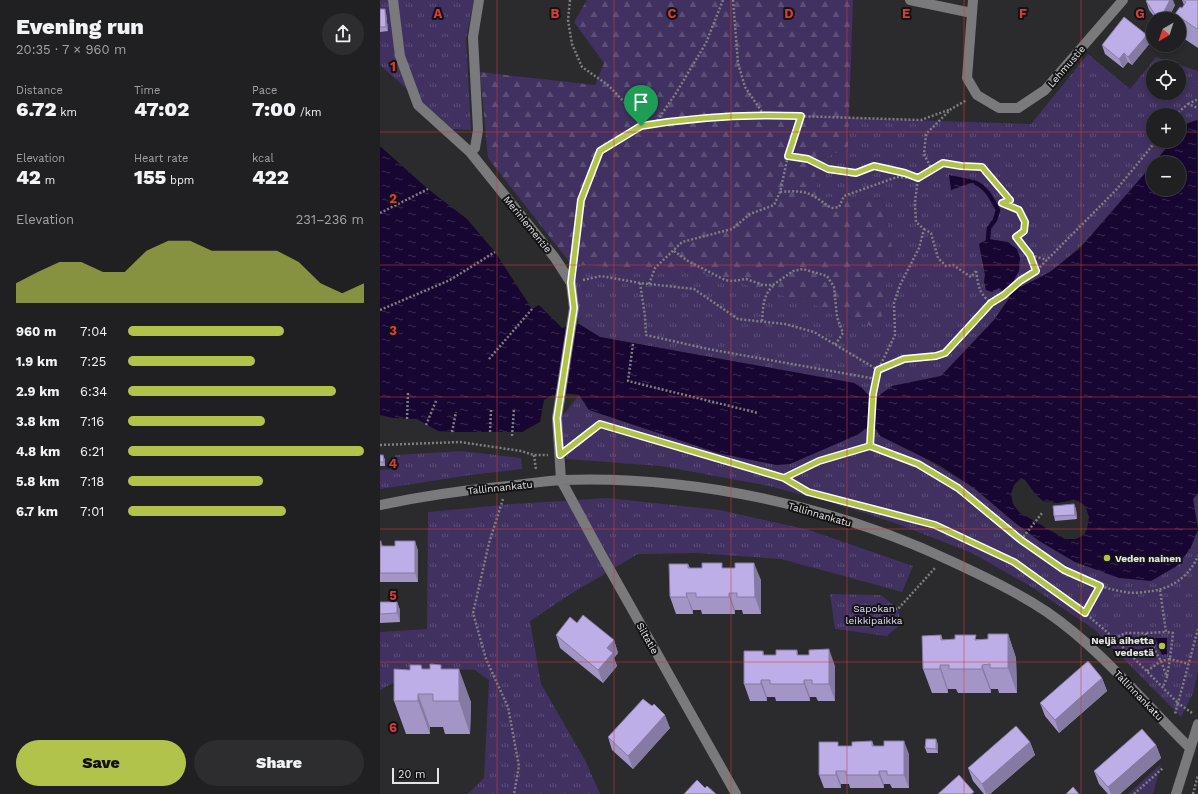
<!DOCTYPE html>
<meta charset="utf-8">
<style>
body{margin:0;font-family:"Work Sans",sans-serif;background:#2d2d2f;color:#f1f3f6;height:100vh;display:flex;flex-direction:column;font-size:15px;white-space:nowrap}
*{box-sizing:border-box;margin:0}
p{font-size:13px;color:#a2a3a5}
.icon{flex:none;width:22px;height:22px;fill:none;stroke:currentColor;stroke-width:2;stroke-linecap:round;stroke-linejoin:round}
.map{position:relative;flex:1;overflow:hidden}
.side{display:flex;flex-direction:column;background:#202022;width:380px}
.side>*{flex:none}
.needle{width:26px;rotate:219deg}
.fabs{position:absolute;left:766px;top:12px;display:grid;gap:8px}
.fabs a{display:grid;place-items:center;width:40px;height:40px;border-radius:50%;background:#202022;box-shadow:0 2px 6px #0003,0 0 0 1px #3d3e40;font-size:20px}
.scale{position:absolute;left:12px;bottom:10px;width:47px;box-sizing:border-box;padding-left:4px;border:2px solid #e4e3e6;border-top:0;font-size:11px;line-height:14px;white-space:nowrap;color:#e4e3e6;-webkit-text-stroke:3px #131314;paint-order:stroke}
.pin{position:absolute;display:grid;place-items:center;width:34px;height:34px;color:#fff;margin:-41px -17px;border-radius:50% 50% 50% 0;rotate:-45deg;box-shadow:0 0 4px #0007}
.pin .icon{rotate:45deg}
.round{display:grid;place-items:center;flex:none;width:42px;height:42px;border-radius:21px;background:#2d2d2f}
.headline{display:flex;align-items:center;justify-content:space-between;height:68px;padding:0 16px}
h1{font-size:22px;font-weight:800;line-height:30px}
.metrics{display:grid;grid-template-columns:repeat(3,1fr);gap:6px;height:68px;padding:4px 16px}
.metrics div{display:grid;align-content:center}
.metrics b{font-size:20px;font-weight:800}
.metrics small{font-size:11px;font-weight:400}
.metrics p{font-size:11px}
.chart{height:112px;padding:8px 16px}
.chart p{display:flex;justify-content:space-between}
.chart svg{width:100%;height:72px;margin-top:4px;fill:#b2c34c;opacity:.7}
.action{display:flex;gap:8px;margin-top:auto;padding:8px 16px}
.action a{flex:1;height:46px;border-radius:24px;background:#b2c34c;color:#111;font-size:16px;font-weight:800;line-height:46px;text-align:center}
.action a+a{background:#2d2d2f;color:#f1f3f6}
ul{padding:0 16px;list-style:none;font-size:13px}
li{display:grid;grid-template-columns:64px 48px 1fr;align-items:center;height:30px}
li i{height:10px;border-radius:5px;background:#b2c34c}
main{display:flex;flex:1;min-height:0}
.map>svg:first-child{display:block}
.grass{fill:#403160}
.forest{fill:url(#forest-firs)}
.park{fill:url(#park-tufts);fill-rule:evenodd}
.water{fill:url(#water-ripples);fill-rule:evenodd}
.lines{fill:none;stroke-linecap:round;stroke-linejoin:round}
.stream{stroke:#180632;stroke-width:4.5}
.path{stroke:#7f7e81;stroke-width:2.5;stroke-dasharray:2 2;stroke-linecap:butt}
.minor{stroke:#7a797b;stroke-width:10}
.wall{fill:#a396c7}
.shaded-wall{fill:#847aa2}
.building{fill:#bdaee7;stroke:#847aa2}
.route-casing{stroke:#fff;stroke-width:8}
.route{stroke:#b2c34c;stroke-width:5}
.grid{fill:none;stroke:#d73b3b;stroke-width:1;stroke-opacity:0.55}
.poi-dot{fill:#b2c34c;stroke:#131314;stroke-width:1.5}
.labels{text-anchor:middle;stroke-width:4;stroke-linejoin:round;paint-order:stroke}
.street-label{font-size:10px;fill:#e4e3e6;stroke:#131314}
.poi-label{font-size:10px;font-weight:bold;fill:#e4e3e6;stroke:#131314;text-anchor:start}
.park-label{font-size:10px;fill:#e0d9f9;stroke:#131314}
.grid-label{font-size:13px;text-anchor:middle;font-weight:bold;fill:#d73b3b;stroke:#131314;stroke-width:4;stroke-linejoin:round;paint-order:stroke}
</style>
<main>
<section class="side">
<div class="headline"><div><h1>Evening run</h1><p>20:35 · 7 × 960 m</p></div><a class="round"><svg class="icon" aria-label="share" viewBox="0 0 24 24"><path d="M12 15V3M7 8l5-5 5 5M5 13v7h14v-7"/></svg></a></div>
<div class="metrics">
<div><p>Distance</p><b>6.72<small> km</small></b></div>
<div><p>Time</p><b>47:02</b></div>
<div><p>Pace</p><b>7:00<small> /km</small></b></div>
</div>
<div class="metrics">
<div><p>Elevation</p><b>42<small> m</small></b></div>
<div><p>Heart rate</p><b>155<small> bpm</small></b></div>
<div><p>kcal</p><b>422</b></div>
</div>
<div class="chart"><p><span>Elevation</span>231–236 m</p>
<svg viewBox="0 0 160 44" preserveAspectRatio="none"><path d="M0 44V32L10 25L20 19L30 19L40 25L50 25L60 12L70 6L80 6L90 12L100 12L110 12L120 12L130 19L140 32L150 38L160 32V44z"/></svg>
</div>
<ul>
<li><b>960 m</b>7:04<i style="width:66%"></i></li>
<li><b>1.9 km</b>7:25<i style="width:54%"></i></li>
<li><b>2.9 km</b>6:34<i style="width:88%"></i></li>
<li><b>3.8 km</b>7:16<i style="width:58%"></i></li>
<li><b>4.8 km</b>6:21<i style="width:100%"></i></li>
<li><b>5.8 km</b>7:18<i style="width:57%"></i></li>
<li><b>6.7 km</b>7:01<i style="width:67%"></i></li>
</ul>
<div class="action"><a>Save</a><a>Share</a></div>
</section>
<div class="map">
<svg width="818" height="794" viewBox="0 0 818 794">
<defs>
<pattern id="forest-firs" width="22" height="20" patternUnits="userSpaceOnUse"><rect width="22" height="20" fill="#403160"/><path d="M5 1l3.5 6h-7zM16 11l3.5 6h-7z" fill="#5b4f77"/></pattern>
<pattern id="park-tufts" width="24" height="20" patternUnits="userSpaceOnUse"><rect width="24" height="20" fill="#403160"/><path d="M3 7l-1-3M5 7V3M7 7l1-3M15 17l-1-3M17 17v-4M19 17l1-3" fill="none" stroke="#5b4f77"/></pattern>
<pattern id="water-ripples" width="26" height="14" patternUnits="userSpaceOnUse"><rect width="26" height="14" fill="#180632"/><path d="M2 4q2-2 4 0t4 0M15 11q2-2 4 0t4 0" fill="none" stroke="#392a50"/></pattern>
</defs>
<rect width="100%" height="100%" fill="#2b2a2d"/>
<path class="grass" d="M781,764l-8,30h-25z"/>
<path class="forest" d="M207,0h266l-5,148 -34,14 5,41 63,-5 11,55 -7,29 -6,49 -36,-17 -213,-45 -60,-5 -83,-106 -8,-86 115,13 9,-22 -30,-41z"/>
<path class="park" d="M0,0h94l-8,39 5,91 -19,-1 -72,-64z
M708,54l42,35 26,-32 42,14v49l-11,3 -8,10v-18h-26v26h19c-36,44 -75,96 -121,130 -9,6 -20,11 -30,16l-7,-7 -12,-39 -14,-2 -9,5 6,31 -1,7 15,6 11,9 -16,23 -53,56 -49,10 -15,11 -8,-1 -7,-8 -8,-5 -254,-46 -21,-13 -8,-60 60,5 79,5 134,40 36,17 6,-49 7,-29 -11,-55 -63,5 -5,-41 34,-14 1,-30 182,6zM773,67h26v26h-26z
M199,395l10,15 129,43 58,12 81,-30 11,-8 8,2 98,59 40,34 27,20 34,20 115,-13 8,-19v142l-5,21 -12,24 -86,-87 -65,-44 -58,-33 -77,-30 -62,-20 -64,-17 -108,-20 -95,-7 -5,-41z
M82,451l59,7 1,11 -52,6 -90,14v-19l16,-1 -1,-14z
M818,493v33l-5,-27z
M227,498l113,12 89,20 104,36 -11,26 -121,-33 -86,-6 -57,1 -69,41 -39,26 11,63 44,76 15,34h-132l16,-16 5,-98 -14,-10 -24,-1 -48,9 -23,12v-58l47,-3 1,-117 85,-8z
M450,594l51,1 17,14 3,15 -14,12 -52,-7z"/>
<path class="water" d="M817,120l1,373 -5,6 5,31 -8,19 -13,17 -26,15 -32,-3 -44,-16 -34,-20 -27,-20 -40,-34 -35,-23 -59,-29 -4,-7 -8,-2 -11,8 -67,29 -14,1 -58,-12 -129,-43 -10,-15c-16,-2 -21,-4 -35,5l-4,22 -18,10h-70l-14,-1 -21,-12 -24,-1 -13,-3v-268h1l47,42 39,30 28,33 37,57 7,-4 23,23 17,-4 21,13 254,46 8,5 7,8 8,1 15,-11 49,-10 53,-56 16,-23 -11,-9 -7,4 -6,-2 -2,-8 1,-7 -6,-31 9,-5 20,3 9,7 3,9 -1,13 -5,9 7,7 29,-15 30,-24 73,-84v25h26v-26h-25l18,-22h7c0,-14 6,-17 18,-21zM641,478l4,2 11,15 7,6 14,2 18,-3 8,4 3,4 3,9 -2,12 -3,6 -8,4h-11l-46,-27 -6,-8 -2,-10 3,-9z
M569,175l26,5 1,3h-5l-20,7z
M775,638h12v16l-5,1z"/>
<g class="lines">
<path class="stream" d="M596,183c11,5 16,16 22,27l-3,10 -6,8 -1,11"/>
<path class="path" d="M190,0l-2,20 4,24 10,23 26,18 19,20 14,21
M353,0l5,63 7,24 19,28
M808,104l10,-5
M795,115l13,-11 10,4
M275,124l21,-31 30,-50 17,-43
M552,170l11,-7 18,3 21,1 28,33 -8,3 17,6 6,13 -1,9 -8,6 14,18 6,16
M400,192c27,-2 29,0 51,16l8,-1 5,-11 53,-19 21,1 -13,-5 -31,-7 -18,7 -28,-4 -20,-10 -20,-3
M0,213l48,-24
M544,229l7,4 7,25 8,8 7,-1 18,12 5,-6
M294,251l14,10 37,19 8,1 13,-2 17,6h10l20,-14 10,-2 24,7 7,11 3,30 6,16 -8,12
M651,255l16,5
M194,263l7,-63 19,-49 41,-25 62,-7 61,-4 157,5 30,-11
M596,271c3,16 2,21 15,32
M203,280l18,-4 39,7 54,6 44,30 47,5 29,8 64,38 26,-11 32,-3 9,-3 46,-50 13,-8 16,-14 16,-10 80,-81 40,-49
M260,283l5,33 1,19 62,14 168,30
M269,284l6,-16 27,-26 50,-13 18,-15 24,-9 6,-13 8,-36 13,-40
M0,310l70,-30 45,-28
M382,321c1,-13 1,-26 11,-35
M253,344l-5,37 130,32
M109,359l43,-50
M27,419l1,-26
M46,425l10,-24
M72,432l4,-20
M110,432l1,-22
M132,436l2,-27
M0,445l80,-3 61,9 13,4h14
M490,446c31,12 61,23 88,42 22,15 41,36 62,52 31,24 67,46 105,52 9,2 19,0 27,-1 21,-3 38,-16 46,-35
M191,448l29,-24 184,54 35,-17 51,-15 3,-52 5,-24 17,-35 -1,-32 6,-18 19,-37 5,-19 -8,-7 -1,-20 3,-24 14,-8 -8,-16 2,-20 25,-25 16,-9
M154,455l2,15
M404,478l24,14 127,33 79,37 71,51 30,26 63,64 -3,11
M123,499l-14,44 -16,70 13,46 22,48 11,59 -5,28
M641,540l21,-27
M780,590l6,42 -21,1 16,28 6,16 -4,10
M491,607l27,2 37,-41
M705,613l15,-27
M735,639l10,-6h20
M767,671l14,-10 9,-2 3,-26 -7,-1
M787,676l3,-17 19,5
M812,713l-14,-10 20,-74
M754,794l29,-26
M813,794l5,-19"/>
<path class="minor" d="M13,0l7,56 18,49 52,47 85,106 16,25 3,25 -17,110 4,62 40,74 135,240
M530,0l62,13
M593,0l-6,78 10,17 22,13h19l27,-18 78,-90
M90,152l5,-4 3,-18 -5,-93 6,-37
M0,505c43,-9 85,-15 128,-19 18,-2 36,-5 54,-6 130,-5 273,26 391,82 32,15 64,30 94,50 54,37 96,90 143,136
M796,794l22,-70"/>
</g>
<path class="wall" d="M802,0h16v48l-15,-10 -4,-11v-8h-3l-1,-5 7,-6 2,-3z
M766,1l29,4 -7,14h-12l-7,-9z
M0,9l6,4 2,18 -8,1z
M770,43l-18,22 -4,-3 -5,6 -18,-14 -3,-9z
M0,455h3l2,5v6h-5z
M694,504l2,5 1,10 -22,2 -1,-5z
M0,541l3,5 35,4v32h-38z
M308,564l2,4h34l37,12v34h-18l-1,-4h-7v4h-33l-1,-4h-8v4h-17l-6,-17z
M0,602h17l3,8v12l-20,1z
M197,623l37,17 4,13 -4,5 3,8 -14,17 -43,-35 -4,-13z
M628,634l8,24 1,35h-18l-1,-4h-7v4h-33l-2,-4h-8v4h-16l-9,-24 18,-34 2,5 45,-1z
M417,650l1,5 37,11v35h-17l-2,-4h-6v4h-34l-1,-4h-8v4h-17l-6,-17 19,-33 1,4h12z
M43,669h20l28,33 -1,32h-25l-2,-7h-13v7h-24l-12,-33 16,-31z
M722,678l5,13 -48,42 -14,-17 -5,-13z
M272,706l18,22 -37,41 -21,-19 -4,-13z
M492,741l2,5 35,8v34h-17l-2,-4h-6v4h-34l-1,-4h-8v4h-17l-5,-13 20,-29h13z
M650,742l5,13 -45,39h-6l-11,-13 -5,-13z
M558,744v9h-11l-2,-5z
M776,745l5,13 -41,36h-12l-9,-10 -5,-13z"/>
<path class="shaded-wall" d="M790,0h3l2,5 -7,14h-8z
M5,9l1,4 2,18 -2,-4z
M767,35l3,8 -18,22 -4,-8z
M744,53l4,9 -5,6 -4,-9z
M3,455l2,5v6l-1,-4z
M694,504l2,5 1,10 -2,-4z
M35,541l3,9v32l-3,-9z
M374,563l7,17v34l-6,-17z
M306,593l7,17v4l-6,-17z
M349,593l6,17v4l-6,-17z
M17,602l3,8v12l-3,-9z
M628,634l8,24 1,35 -9,-25z
M234,640l4,13 -4,5 3,8 -14,17 -5,-13 9,-22z
M449,649l6,17v35l-6,-17z
M560,665l8,24v4l-8,-24z
M602,665l9,24v4l-9,-24z
M79,669l12,33 -1,32 -11,-33z
M722,678l5,13 -48,42 -4,-13z
M381,680l6,17v4l-6,-17z
M424,680l6,17v4l-6,-17z
M38,694l12,33v7l-12,-33z
M285,715l5,13 -37,41 -5,-13z
M556,739l2,5v9l-2,-4z
M524,741l5,13v34l-5,-13z
M650,742l5,13 -45,39h-4l-4,-10z
M776,745l5,13 -41,36h-9l-3,-7z
M456,771l5,13v4l-5,-13z
M499,771l5,13v4l-5,-13z"/>
<path class="building" d="M767,0h23l-10,19h-2l-12,-18z
M802,0h16v27l-1,2 -22,-15 5,-7 2,1 4,-6z
M0,9h5l1,18h-6z
M744,17l23,18 -19,22 -4,-4 -5,6 -17,-14z
M0,455h3l1,7h-4z
M694,504l1,11 -21,1 -1,-10z
M0,541h1v5h14v-5h20v32h-35z
M322,563h20v5h13v-5h19l1,34h-18v-4h-8v4h-33v-4h-10l1,4h-17l-1,-33h19v4h14z
M0,602h17v11l-17,1z
M203,615l31,25 -7,8 6,5 -15,17 -42,-35 14,-18 7,6z
M608,634h20v34h-18v-4l-8,1v4h-33v-4h-9v4h-17l-1,-33 19,-1v5l14,-1v-4h21l-1,5 13,-1z
M449,649v35h-17v-4h-8v4h-34v-4h-9v4h-17v-33h19v4h13v-5h21v5h12v-5z
M708,661l14,17 -47,42 -15,-17z
M50,664l11,1v4h18v32h-26v-7h-15v7h-24v-32l16,1v-5h11l1,4h8z
M263,699l9,7 2,-2 11,11 -37,41 -20,-19z
M636,726l14,16 -48,42 -14,-16z
M762,729l14,16 -48,42 -14,-16z
M546,739h10v10l-11,-1z
M492,741v5h12v-5h20v34h-17v-4h-8v4h-33v-4h-10v4h-17v-33h19v4h14v-4z
M579,775l15,17 -3,2h-33z
M317,780l8,8 2,-2 9,8h-32z
M693,787l6,7h-13z"/>
<g class="lines">
<defs>
<path id="route" d="M261,126l-41,25 -19,49 -10,83 3,25 -17,110 3,37 40,-31 184,54 35,-17 51,-15 48,18 40,24 63,52 43,30 36,16 -15,27 -71,-51 -79,-37 -127,-33 -24,-14 35,-17 51,-15 3,-52 5,-24 26,-11 32,-3 9,-3 46,-50 13,-8 16,-14 16,-10 -6,-16 -14,-18 8,-6 1,-9 -6,-12 -17,-7 8,-3 -28,-33 -21,-1 -18,-3 -25,15 -13,-5 -31,-7 -18,7 -28,-4 -20,-10 -20,-3 13,-40c-53,-2 -107,1 -160,10"/>
</defs>
<use href="#route" class="route-casing"/>
<use href="#route" class="route"/>
</g>
<path class="grid" d="M117,0v794M234,0v794M351,0v794M467,0v794M584,0v794M701,0v794M0,132h773M799,132h19M0,265h818M0,397h818M0,529h818M0,662h818"/>
<g class="poi-dot">
<circle cx="727" cy="558" r="4"/>
<circle cx="782" cy="646" r="4"/>
</g>
<g class="labels">
<g class="street-label">
<text transform="translate(686 66) rotate(-49)" y="4">Lehmustie</text>
<text transform="translate(148 224) rotate(51)" y="4">Meriniementie</text>
<text transform="translate(120 487) rotate(-6)" y="4">Tallinnankatu</text>
<text transform="translate(440 514) rotate(16)" y="4">Tallinnankatu</text>
<text transform="translate(268 638) rotate(61)" y="4">Siltatie</text>
<text transform="translate(759 695) rotate(46)" y="4">Tallinnankatu</text>
</g>
<g class="poi-label">
<text x="735" y="562">Veden nainen</text>
<text x="774" y="644" text-anchor="end">Neljä aihetta<tspan x="774" dy="12">vedestä</tspan></text>
</g>
<g class="park-label">
<text x="494" y="612">Sapokan<tspan x="494" dy="12">leikkipaikka</tspan></text>
</g>
</g>
<g class="grid-label">
<text x="58" y="18">A</text>
<text x="175" y="18">B</text>
<text x="292" y="18">C</text>
<text x="409" y="18">D</text>
<text x="526" y="18">E</text>
<text x="643" y="18">F</text>
<text x="760" y="18">G</text>
<text x="13" y="71">1</text>
<text x="13" y="203">2</text>
<text x="13" y="335">3</text>
<text x="13" y="468">4</text>
<text x="13" y="600">5</text>
<text x="13" y="732">6</text>
</g>
</svg>
<div class="fabs">
<a><svg class="needle" viewBox="-14 -14 28 28"><path d="M0-13l5 13h-10z" fill="#e53935"/><path d="M0 13l5-13h-10z" fill="#a2a3a5"/></svg></a>
<a><svg class="icon" aria-label="locate" viewBox="0 0 24 24"><circle cx="12" cy="12" r="6"/><path d="M12 2v4M12 18v4M2 12h4M18 12h4"/></svg></a>
<a>+</a>
<a>−</a>
</div>
<div class="scale">20 m</div>
<div class="pin" style="left:261px;top:126px;background:#1e9e55"><svg class="icon" aria-label="arrive" viewBox="0 0 24 24"><path d="M6 21V4h12l-3 4 3 4H6"/></svg></div>
</div>
</main>
